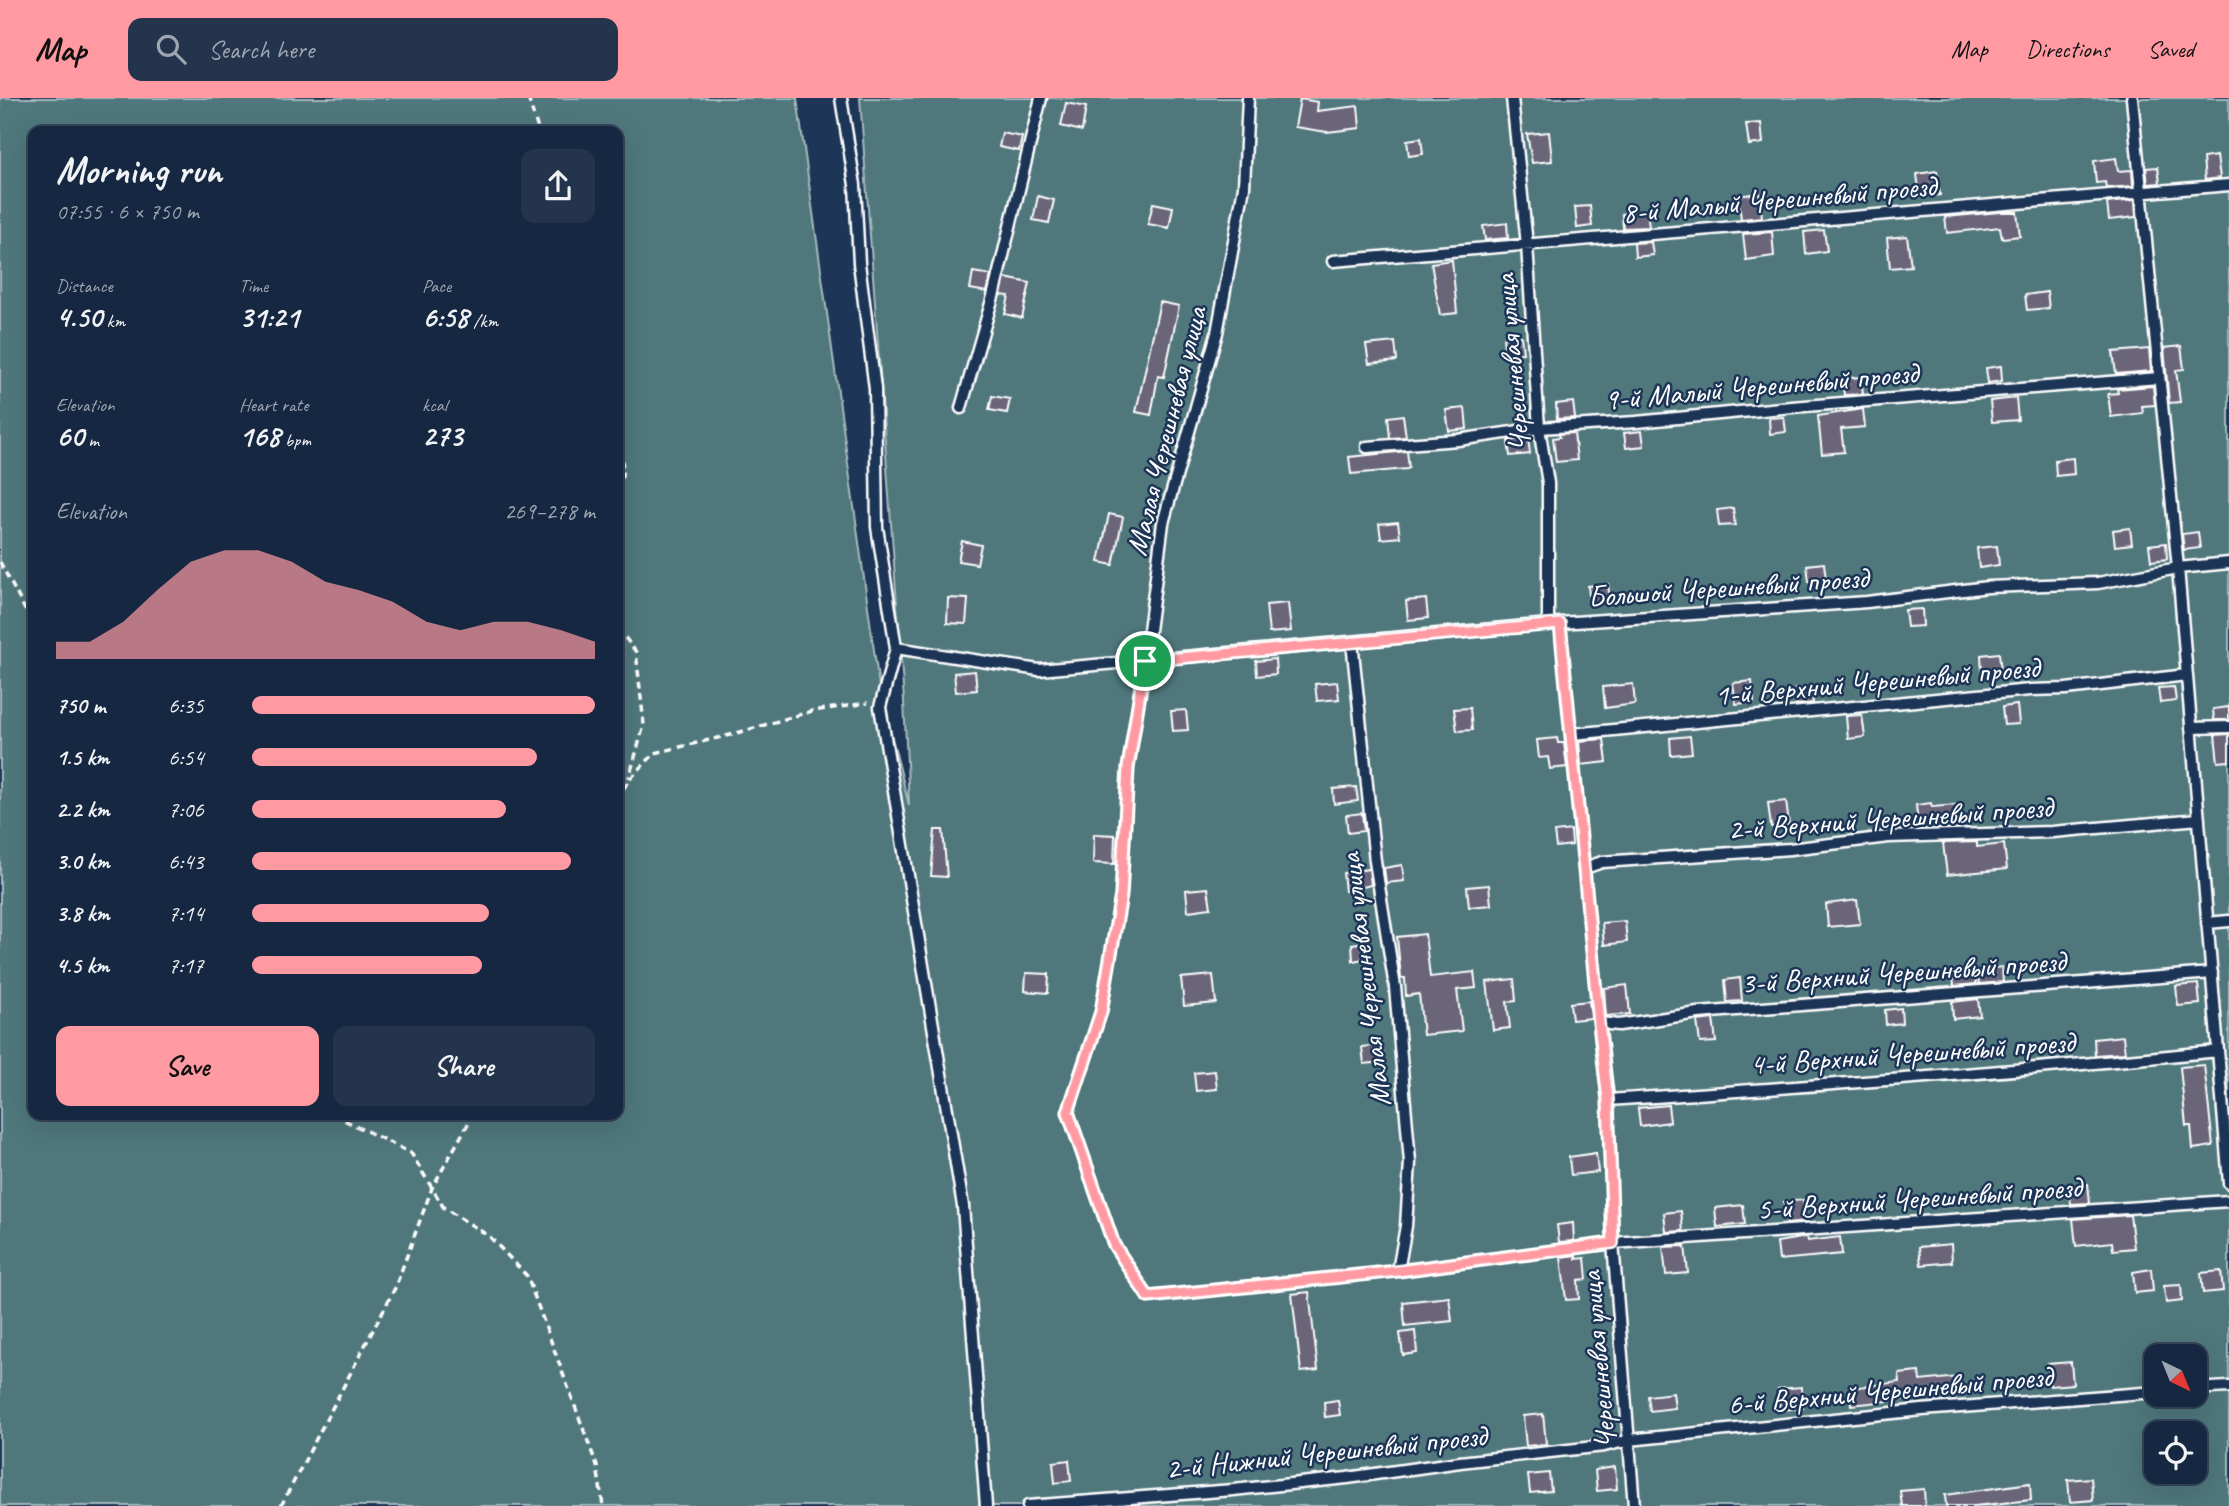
<!DOCTYPE html>
<meta charset="utf-8">
<style>
body{margin:0;font-family:Caveat,sans-serif;background:#23344c;color:#f1f3f6;height:100vh;display:flex;flex-direction:column;font-size:26px;white-space:nowrap}
*{box-sizing:border-box;margin:0}
p{font-size:23px;color:#9ea6b1}
.icon{flex:none;width:38px;height:38px;fill:none;stroke:currentColor;stroke-width:2;stroke-linecap:round;stroke-linejoin:round}
.map{position:relative;flex:1;overflow:hidden}
.details{position:absolute;left:28px;top:28px;width:595px;height:994px;display:flex;flex-direction:column;background:#162841;border-radius:14px;box-shadow:0 7px 28px #0002,0 0 0 2px #35445a}
.details>*{flex:none}
.needle{width:46px;rotate:137deg}
.fabs{position:absolute;left:2144px;top:1246px;display:grid;gap:14px}
.fabs a{display:grid;place-items:center;width:63px;height:63px;border-radius:14px;background:#162841;box-shadow:0 7px 28px #0002,0 0 0 2px #35445a;font-size:35px}
.pin{position:absolute;display:grid;place-items:center;width:60px;height:60px;color:#fff;margin:-30px;border:4px solid #fff;border-radius:50%;box-shadow:0 2px 7px #0007}
.round{display:grid;place-items:center;flex:none;width:74px;height:74px;border-radius:14px;background:#23344c}
.head{display:flex;align-items:center;justify-content:space-between;height:119px;padding:0 28px}
h1{font-size:38px;font-weight:600;line-height:52px}
.figures{display:grid;grid-template-columns:repeat(3,1fr);gap:10px;height:119px;padding:7px 28px}
.figures div{display:grid;align-content:center}
.figures b{font-size:30px;font-weight:600}
.figures small{font-size:19px;font-weight:400}
.figures p{font-size:19px}
.chart{height:196px;padding:14px 28px}
.chart p{display:flex;justify-content:space-between}
.chart svg{width:100%;height:126px;margin-top:7px;fill:#ff9aa2;opacity:.7}
.primary-button{display:flex;gap:14px;margin-top:auto;padding:14px 28px}
.primary-button a{flex:1;height:80px;border-radius:14px;background:#ff9aa2;color:#111;font-size:28px;font-weight:600;line-height:80px;text-align:center}
.primary-button a+a{background:#23344c;color:#f1f3f6}
ul{padding:0 28px;list-style:none;font-size:23px}
li{display:grid;grid-template-columns:112px 84px 1fr;align-items:center;height:52px}
li i{height:18px;border-radius:9px;background:#ff9aa2}
header{display:flex;align-items:center;gap:42px;box-sizing:border-box;height:98px;padding:0 35px;background:#ff9aa2;color:#111}
header strong{font-size:33px}
nav{display:flex;gap:38px;margin-inline-start:auto;font-size:24px}
.search{width:490px;height:63px;background:#23344c;display:flex;align-items:center;gap:18px;box-sizing:border-box;padding:0 24px;border-radius:14px;color:#9ea6b1;font-size:26px}
.map>svg:first-child{display:block}
.green{fill:#4f777b;stroke:#a7bbbd;stroke-width:2;fill-rule:evenodd}
.building{fill:#6a6579;stroke:#fff;stroke-width:2}
.lines{fill:none;stroke-linecap:round;stroke-linejoin:round}
.service-casing{stroke:#fff;stroke-width:15}
.path{stroke:#fff;stroke-width:3.5;stroke-dasharray:7 5;stroke-linecap:butt}
.service{stroke:#1d3557;stroke-width:10}
.route-casing{stroke:#fff;stroke-width:14}
.route{stroke:#ff9aa2;stroke-width:9}
.labels{text-anchor:middle;stroke-width:5;stroke-linejoin:round;paint-order:stroke}
.street-label{font-size:30px;fill:#fff;stroke:#1d3557}
</style>
<header>
<strong>Map</strong>
<div class="search"><svg class="icon" aria-label="search" viewBox="0 0 24 24"><circle cx="10" cy="10" r="6"/><path d="M15 15l6 6"/></svg>Search here</div>
<nav><a>Map</a><a>Directions</a><a>Saved</a></nav>
</header>
<div class="map">
<svg width="2229" height="1408" viewBox="0 0 2229 1408">
<rect width="100%" height="100%" fill="#1d3557"/>
<filter id="ink" filterUnits="userSpaceOnUse"><feTurbulence type="fractalNoise" baseFrequency=".0143" numOctaves="2"/><feDisplacementMap in="SourceGraphic" scale="14" xChannelSelector="R" yChannelSelector="G"/><feConvolveMatrix kernelMatrix="1 2 1 2 8 2 1 2 1" color-interpolation-filters="sRGB"/></filter>
<g filter="url(#ink)">
<path class="green" d="M0,0h797l82,588 30,119 -5,-104 -44,-603h1369v1408h-2229zM33,33h585v984h-585zM2156,1258h38v39h-38zM2156,1335h38v39h-38z"/>
<path class="building" d="M1300,1l18,3 -1,9 41,-5 2,22 -33,4 -32,-5z
M1066,5l20,4 -4,24 -21,-5z
M1761,25l2,20 -14,2 -3,-21z
M1549,34l3,29 -20,2 -5,-29z
M1002,35l20,4 -3,14 -20,-4z
M1421,40l2,16 -14,2 -2,-16z
M2217,58l3,22 -15,2 -2,-22z
M2116,60l2,13 14,-1 1,16 -27,2 -1,-6 -9,1 -2,-22z
M2158,69l2,16 -12,1 -2,-16z
M1937,73l3,24 -20,2 -3,-23z
M1759,95l3,24 -21,2 -3,-23z
M1038,98l16,4 -5,23 -16,-3z
M2135,102l1,17 -27,3 -2,-17z
M1153,105l20,4 -4,21 -21,-4z
M1590,108l2,20 -15,2 -2,-21z
M1647,113l2,16 -26,1 -1,-14z
M2000,114h17l3,24 -18,2 -2,-11 -53,6 -2,-16z
M1507,125l1,15 -23,2 -2,-14z
M1824,132l3,21 -21,3 -2,-22z
M1772,134l2,24 -28,4 -3,-26z
M1907,138l4,30 -21,2 -3,-30z
M1651,144l2,13 -18,2 -1,-14z
M1452,162l5,53 -17,2 -9,-52z
M973,174l18,3 -4,17 -17,-3z
M1005,180l25,5 -8,35 -17,-4 4,-18 -8,-1z
M2047,194l2,16 -22,2 -2,-15z
M1160,204l19,4 -15,71 -6,-1 -7,39 -15,-3z
M1521,238l2,17 -18,3 -2,-18z
M1395,244l2,19 -28,3 -3,-19z
M2181,248l3,23 -8,1 4,32 -11,1 -5,-55z
M2149,251l2,22 -35,3 -3,-22z
M2001,268l1,15 -14,2 -2,-15z
M1861,279l2,17 -19,1 -2,-16z
M2153,288l2,19 -13,1 1,7 -32,4 -3,-23 10,-1 -1,-4z
M992,298l18,3 -3,14 -18,-3z
M2016,300l2,22 -26,2 -2,-21z
M1573,304l2,16 -18,1 -1,-15z
M1465,310l2,21 -18,2 -3,-21z
M1863,311l2,18 -24,2 3,23 -22,2 -4,-38z
M1403,317l3,22 -16,1 -2,-21z
M1784,319l2,15 -16,2 -1,-16z
M1642,333l2,15 -18,2 -2,-15z
M1574,335l3,27 -21,2 -3,-24 7,-1 -1,-3z
M1528,340l2,16 -20,2 -2,-15z
M1407,353l2,17 -2,1 -56,5 -2,-17z
M2073,360l1,16 -18,2 -1,-16z
M1733,410l2,17 -16,1 -2,-16z
M1109,416l14,3 -10,48 -14,-3z
M1398,424l2,15 -19,2 -2,-15z
M2130,430l2,16 -17,2 -2,-16z
M2198,434l2,16 -16,2 -2,-16z
M962,443l19,4 -4,19 -19,-3z
M2166,445l1,16 -16,2 -2,-16z
M1997,448l2,19 -20,3 -2,-20z
M1824,465l2,17 -17,2 -2,-17z
M1608,486l2,18 -20,2 -2,-18z
M948,500l20,1 -2,25 -19,-1z
M1426,501l2,19 -20,2 -2,-19z
M1288,505l3,28 -22,2 -3,-28z
M1922,511l1,17 -16,1 -2,-17z
M1999,555l2,18 -19,2 -1,-18z
M1275,561l1,15 -19,2 -1,-15z
M975,573l2,19 -21,2 -2,-19z
M1752,583l2,21 -18,2 -3,-21z
M1337,584l2,17 -22,2 -2,-17z
M1633,586l2,20 -30,4 -2,-21z
M1811,589l2,16 -16,2 -2,-16z
M2174,589l2,14 -16,2 -2,-15z
M2017,607l2,19 -15,1 -2,-18z
M2229,609v13h-15l-1,-11z
M1470,610l2,22 -15,1 -3,-22z
M1186,612l2,20 -15,1 -2,-20z
M1862,617l3,22 -17,2 -2,-23z
M2229,636v27l-11,1 -3,-27z
M1690,638l2,17 -21,2 -1,-17z
M1557,640l1,5h6l3,24 -17,2 -2,-12 -9,1 -2,-18z
M1604,641l3,23 -26,3 -2,-24z
M1356,689l2,14 -24,3 -1,-15z
M1786,703l3,24 -18,2 -3,-24z
M1931,705l1,4 25,-2 3,22 -18,1 -1,-6 -23,3 -2,-20z
M1362,715l2,18 -16,2 -2,-18z
M935,732h8l4,47 -16,-1z
M1571,732l1,15 -16,2 -2,-15z
M1094,736l21,1 -1,29 -21,-1z
M1977,744v5l27,-3 3,25 -60,6 -4,-32z
M1402,767l2,16 -18,2 -2,-15z
M1369,771l2,16 -26,6 -2,-18z
M1489,787l2,20 -22,2 -2,-20z
M1208,790l3,20 -23,3 -2,-21z
M1857,802l3,24 -32,3 -2,-23z
M1625,823l2,21 -23,3 -2,-22z
M1425,836l5,43 44,-5 2,16 -19,2 5,41 -39,4 -4,-41 -13,2 -1,-18h-4l-4,-41z
M1368,844l1,16 -16,3 -1,-17z
M2002,869l1,15 -24,2 -2,-14z
M1975,874l1,12 -22,2 -1,-11z
M1026,875l23,1 -1,19 -23,-2z
M1213,877l3,28 -32,3 -3,-28z
M1740,880l2,23 -15,1 -2,-22z
M1514,881l2,22 -9,1 3,26 -17,2 -6,-48z
M2198,886l2,20 -22,2 -2,-20z
M1627,887l3,29 -24,2 -2,-28z
M1978,901l2,17 -27,3 -1,-17z
M1589,903l2,17 -19,2 -2,-17z
M1901,910l1,15 -16,2 -1,-15z
M1713,921l3,23 -16,1 -3,-22z
M2123,938l2,17 -30,2 -1,-16z
M1382,947l2,17 -20,2 -2,-17z
M2204,967l9,81 -20,3 -2,-23h-5l-6,-59z
M1215,973l2,18 -21,2 -2,-18z
M1668,1007l2,17 -30,4 -2,-18z
M1596,1055l2,19 -27,3 -2,-18z
M2088,1086l2,19 -19,1 -2,-18z
M1803,1102l3,22 -19,2 -3,-22z
M1743,1107l2,19 -28,3 -2,-19z
M1681,1113l2,20 -17,1 -2,-19z
M2130,1117l4,33 -21,2 -1,-8 -36,4 -3,-27z
M1573,1125l1,18 -15,1 -2,-17z
M1807,1139l1,4 32,-4 2,17 -63,6 -2,-18z
M1951,1146l1,18 -31,3 -2,-18z
M1685,1148l3,27 -22,2 -3,-28z
M1576,1157v4l9,-1 2,21 -9,1 1,19 -13,1 -5,-43z
M2151,1171l2,22 -18,2 -2,-21z
M2221,1173l2,20 -20,2 -2,-20z
M2181,1187l1,16 -16,2 -2,-17z
M1309,1194l9,78 -17,2 -9,-78z
M1449,1199l3,24 -47,5 -2,-24z
M1415,1233l2,22 -14,2 -3,-22z
M2071,1264l2,22 -23,2 -2,-22z
M1919,1274l1,9 39,-4 2,18 -18,2v-2l-91,10 -2,-17 50,-6 -1,-8z
M1801,1289l2,21 -23,2 -2,-21z
M1673,1295l2,15 -25,3 -2,-15z
M1338,1302l2,15 -15,2 -1,-15z
M1543,1316l3,30 -20,2 -3,-30z
M1069,1362l2,21 -16,2 -2,-21z
M1615,1369l2,22 -20,2 -2,-21z
M1549,1375l2,18 -21,2 -2,-18z
M2091,1380l2,22 -23,2 -2,-22z
M2030,1385l1,17 -57,6h-28l-1,-11z
M1924,1391l1,17h-23l-2,-15z"/>
<g class="lines">
<defs>
<path id="service" d="M841,0l14,87 4,78 16,126 2,138 19,121 -16,59 83,499 23,300
M1248,0l-4,89 -27,146 -54,190 -18,138 -17,107 -7,127 -20,117 -33,100 46,133 34,52 250,-26 215,-28 616,-42
M1512,0l15,147 12,183 9,55v142
M2132,0l46,470 51,615
M1333,163l896,-76
M961,310l33,-115 47,-195
M1367,349l91,-7 81,-12 97,-6 156,-15 367,-29
M1560,525l39,400 9,77 5,143 21,263
M1352,544l23,219 20,126 15,175 -4,64 -8,45
M896,550l143,22 521,-47 307,-21 121,-15 110,-4 80,-15 51,-5
M2191,630l38,-1
M1572,636l458,-44 36,-1 121,-14
M1585,770l17,-6 188,-13 98,-12 164,-5 147,-13
M2207,825l22,-2
M1599,925l20,2 79,-12 514,-40
M1608,1002c204,-14 407,-28 610,-49
M2194,1291l35,-2
M1028,1408l205,-16 114,-12 113,-16 144,-16 25,-6 293,-30 234,-18"/>
</defs>
<use href="#service" class="service-casing"/>
<path class="path" d="M528,0l9,28v5
M618,350c7,12 5,30 0,44
M0,464l33,63
M618,530l18,24 8,73 -15,53
M618,701l10,-18 27,-28 75,-18 82,-24 56,-8
M334,1017l77,38 33,55 45,28 38,40 70,190 6,40
M281,1408l114,-218 37,-100 41,-73"/>
<use href="#service" class="service"/>
</g>
</g>
<g class="lines" filter="url(#ink)">
<defs>
<path id="route" d="M1560,526l39,399 9,77 5,143 -215,28 -250,26 -34,-52 -46,-133 33,-100 20,-117 7,-127 17,-107z"/>
</defs>
<use href="#route" class="route-casing"/>
<use href="#route" class="route"/>
</g>
<g class="labels">
<g class="street-label">
<text transform="translate(1779 101) rotate(-5)" y="10">8-й Малый Черешневый проезд</text>
<text transform="translate(1512 265) rotate(-95)" y="10">Черешневая улица</text>
<text transform="translate(1761 288) rotate(-5)" y="10">9-й Малый Черешневый проезд</text>
<text transform="translate(1166 333) rotate(-76)" y="10">Малая Черешневая улица</text>
<text transform="translate(1728 489) rotate(-4)" y="10">Большой Черешневый проезд</text>
<text transform="translate(1877 583) rotate(-5)" y="10">1-й Верхний Черешневый проезд</text>
<text transform="translate(1890 720) rotate(-4)" y="10">2-й Верхний Черешневый проезд</text>
<text transform="translate(1903 874) rotate(-4)" y="10">3-й Верхний Черешневый проезд</text>
<text transform="translate(1365 882) rotate(-97)" y="10">Малая Черешневая улица</text>
<text transform="translate(1912 955) rotate(-4)" y="10">4-й Верхний Черешневый проезд</text>
<text transform="translate(1919 1100) rotate(-4)" y="10">5-й Верхний Черешневый проезд</text>
<text transform="translate(1598 1262) rotate(-95)" y="10">Черешневая улица</text>
<text transform="translate(1890 1292) rotate(-5)" y="10">6-й Верхний Черешневый проезд</text>
<text transform="translate(1326 1354) rotate(-6)" y="10">2-й Нижний Черешневый проезд</text>
</g>
</g>
</svg>
<div class="fabs">
<a><svg class="needle" viewBox="-14 -14 28 28"><path d="M0-13l5 13h-10z" fill="#e53935"/><path d="M0 13l5-13h-10z" fill="#9ea6b1"/></svg></a>
<a><svg class="icon" aria-label="locate" viewBox="0 0 24 24"><circle cx="12" cy="12" r="6"/><path d="M12 2v4M12 18v4M2 12h4M18 12h4"/></svg></a>
</div>
<div class="pin" style="left:1145px;top:563px;background:#1e9e55"><svg class="icon" aria-label="arrive" viewBox="0 0 24 24"><path d="M6 21V4h12l-3 4 3 4H6"/></svg></div>
<section class="details">
<div class="head"><div><h1>Morning run</h1><p>07:55 · 6 × 750 m</p></div><a class="round"><svg class="icon" aria-label="share" viewBox="0 0 24 24"><path d="M12 15V3M7 8l5-5 5 5M5 13v7h14v-7"/></svg></a></div>
<div class="figures">
<div><p>Distance</p><b>4.50<small> km</small></b></div>
<div><p>Time</p><b>31:21</b></div>
<div><p>Pace</p><b>6:58<small> /km</small></b></div>
</div>
<div class="figures">
<div><p>Elevation</p><b>60<small> m</small></b></div>
<div><p>Heart rate</p><b>168<small> bpm</small></b></div>
<div><p>kcal</p><b>273</b></div>
</div>
<div class="chart"><p><span>Elevation</span>269–278 m</p>
<svg viewBox="0 0 160 44" preserveAspectRatio="none"><path d="M0 44V38L10 38L20 31L30 20L40 10L50 6L60 6L70 10L80 17L90 20L100 24L110 31L120 34L130 31L140 31L150 34L160 38V44z"/></svg>
</div>
<ul>
<li><b>750 m</b>6:35<i style="width:100%"></i></li>
<li><b>1.5 km</b>6:54<i style="width:83%"></i></li>
<li><b>2.2 km</b>7:06<i style="width:74%"></i></li>
<li><b>3.0 km</b>6:43<i style="width:93%"></i></li>
<li><b>3.8 km</b>7:14<i style="width:69%"></i></li>
<li><b>4.5 km</b>7:17<i style="width:67%"></i></li>
</ul>
<div class="primary-button"><a>Save</a><a>Share</a></div>
</section>
</div>
